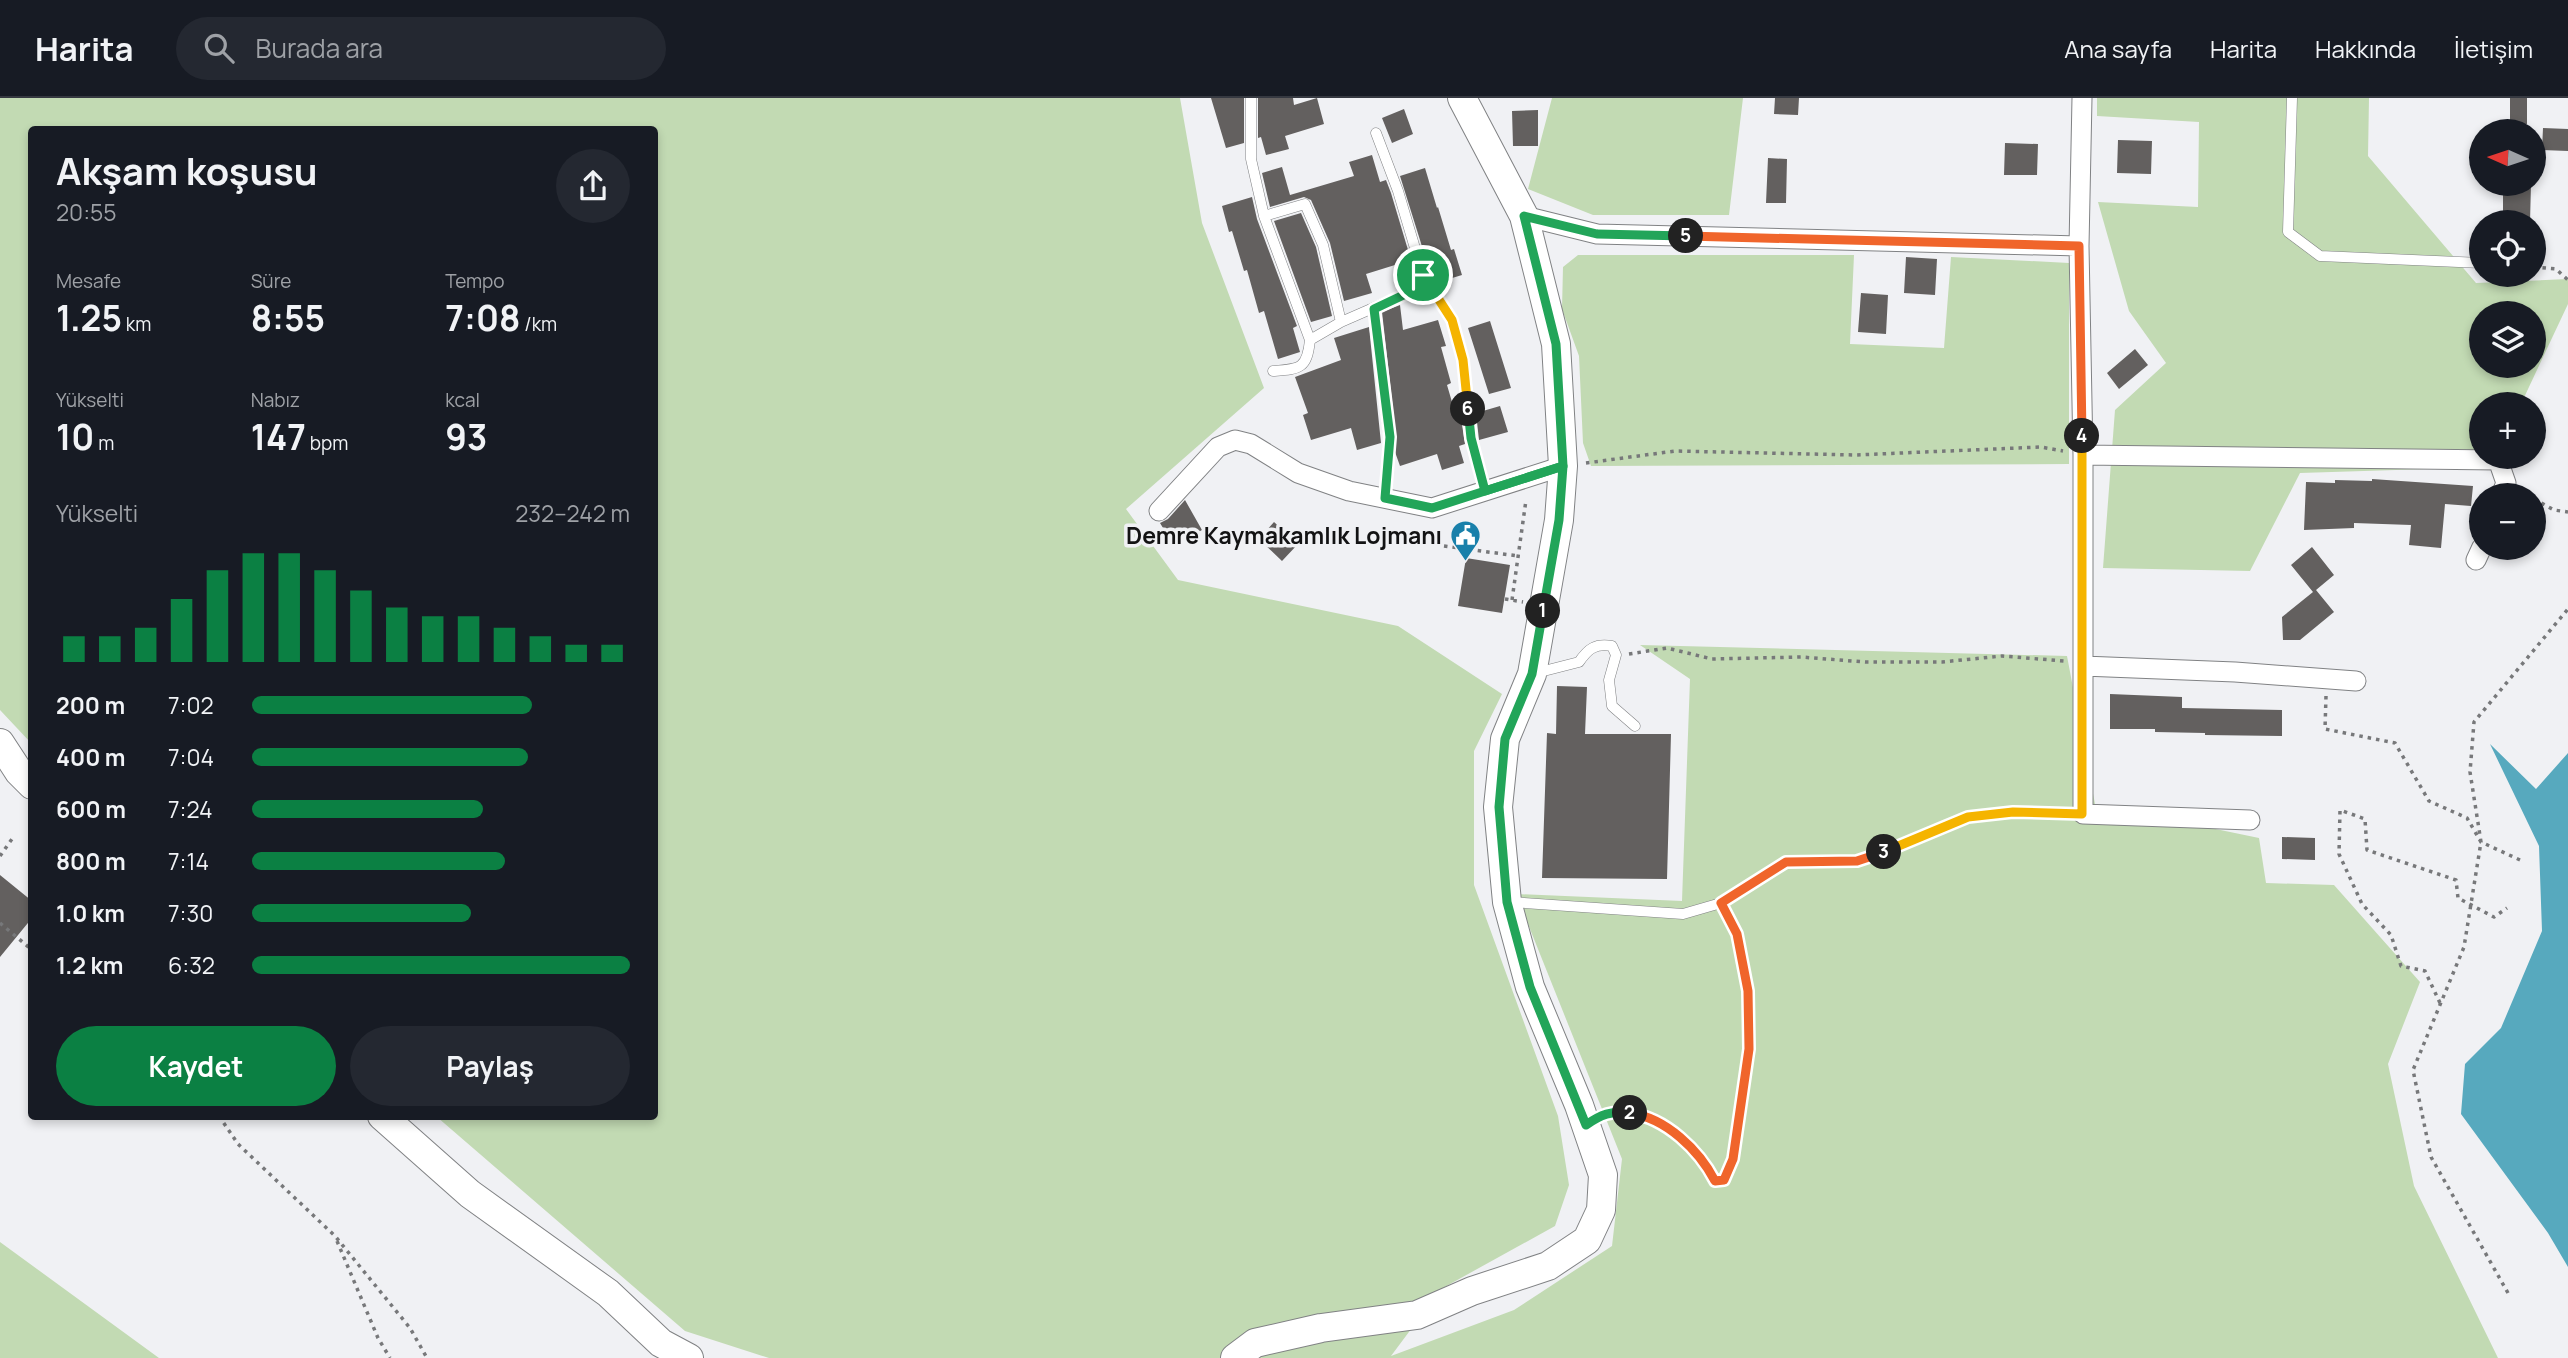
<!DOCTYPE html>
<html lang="tr">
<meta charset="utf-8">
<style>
body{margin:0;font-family:Manrope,sans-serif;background:#242831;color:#f1f3f6;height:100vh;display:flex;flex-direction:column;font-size:26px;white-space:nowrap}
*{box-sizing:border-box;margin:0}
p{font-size:23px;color:#9ea1a6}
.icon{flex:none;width:38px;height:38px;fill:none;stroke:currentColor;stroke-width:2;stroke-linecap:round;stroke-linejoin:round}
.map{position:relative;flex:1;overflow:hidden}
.side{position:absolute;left:28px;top:28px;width:630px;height:994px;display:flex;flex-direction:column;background:#171b24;border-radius:7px;box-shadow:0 4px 10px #0003}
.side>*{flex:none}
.needle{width:46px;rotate:273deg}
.controls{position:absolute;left:2469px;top:21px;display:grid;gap:14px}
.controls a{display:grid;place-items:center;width:77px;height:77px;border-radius:50%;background:#171b24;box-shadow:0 4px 10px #0003;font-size:35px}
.pin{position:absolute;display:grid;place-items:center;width:60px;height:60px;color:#fff;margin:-30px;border:4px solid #fff;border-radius:50%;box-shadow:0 2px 7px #0007}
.km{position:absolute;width:35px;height:35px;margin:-18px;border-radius:50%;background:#222;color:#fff;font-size:19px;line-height:35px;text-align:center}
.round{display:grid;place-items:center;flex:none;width:74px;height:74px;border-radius:37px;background:#242831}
.overview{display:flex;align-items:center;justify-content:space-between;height:119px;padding:0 28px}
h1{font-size:38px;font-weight:700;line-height:52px}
.metrics{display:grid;grid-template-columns:repeat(3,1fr);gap:10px;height:119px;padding:7px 28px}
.metrics div{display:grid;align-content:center}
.metrics b{font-size:35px;font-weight:700}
.metrics small{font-size:19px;font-weight:400}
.metrics p{font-size:19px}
.chart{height:196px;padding:14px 28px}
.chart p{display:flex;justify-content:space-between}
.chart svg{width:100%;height:126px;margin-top:7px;stroke:#0b8043;stroke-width:6}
.action{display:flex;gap:14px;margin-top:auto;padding:14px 28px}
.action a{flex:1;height:80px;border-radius:42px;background:#0b8043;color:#fff;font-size:28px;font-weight:700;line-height:80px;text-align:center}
.action a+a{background:#242831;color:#f1f3f6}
ul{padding:0 28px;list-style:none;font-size:23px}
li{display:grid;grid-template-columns:112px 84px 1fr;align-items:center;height:52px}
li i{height:18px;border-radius:9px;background:#0b8043}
header{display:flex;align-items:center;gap:42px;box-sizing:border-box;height:98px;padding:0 35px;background:#171b24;border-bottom:2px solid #363941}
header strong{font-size:33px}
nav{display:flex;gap:38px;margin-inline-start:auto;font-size:24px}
.search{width:490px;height:63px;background:#242831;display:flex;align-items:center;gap:18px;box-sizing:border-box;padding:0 24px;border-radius:38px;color:#9ea1a6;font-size:26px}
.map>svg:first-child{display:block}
.green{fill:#c2dab3;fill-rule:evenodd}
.water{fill:#57a9be}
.building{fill:#63605f}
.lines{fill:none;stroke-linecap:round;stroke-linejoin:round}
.lane-casing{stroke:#808284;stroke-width:11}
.street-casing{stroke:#808284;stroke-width:21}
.secondary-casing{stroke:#808284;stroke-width:30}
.path{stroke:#77787a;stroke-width:3.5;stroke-dasharray:3.5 5;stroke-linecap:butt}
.lane{stroke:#fff;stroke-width:10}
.street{stroke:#fff;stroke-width:19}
.secondary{stroke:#fff;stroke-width:28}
.split-1-casing{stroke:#fff;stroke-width:14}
.split-2-casing{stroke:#fff;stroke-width:14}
.split-3-casing{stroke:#fff;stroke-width:14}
.split-4-casing{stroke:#fff;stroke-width:14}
.split-5-casing{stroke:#fff;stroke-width:14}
.split-6-casing{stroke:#fff;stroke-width:14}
.split-7-casing{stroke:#fff;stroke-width:14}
.split-1{stroke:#22a559;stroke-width:9}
.split-2{stroke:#22a559;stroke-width:9}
.split-3{stroke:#f0652b;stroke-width:9}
.split-4{stroke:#f5b400;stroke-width:9}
.split-5{stroke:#f0652b;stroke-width:9}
.split-6{stroke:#22a559;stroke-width:9}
.split-7{stroke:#f5b400;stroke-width:9}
.labels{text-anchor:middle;stroke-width:7;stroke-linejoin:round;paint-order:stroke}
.poi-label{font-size:23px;font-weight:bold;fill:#131314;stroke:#f0f1f4;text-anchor:end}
</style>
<header>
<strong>Harita</strong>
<div class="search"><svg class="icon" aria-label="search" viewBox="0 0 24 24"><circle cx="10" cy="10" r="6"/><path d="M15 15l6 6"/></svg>Burada ara</div>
<nav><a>Ana sayfa</a><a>Harita</a><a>Hakkında</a><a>İletişim</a></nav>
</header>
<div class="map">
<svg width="2568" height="1260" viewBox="0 0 2568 1260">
<rect width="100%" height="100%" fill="#f0f1f4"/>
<path class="green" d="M0,0h1180l22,125 62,165 -138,121 52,71 220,46 104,68 -28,57v134l84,231 11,69 -14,41 -114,63 -50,67 123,-46 98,-64 10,-87 -106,-265 166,7 8,-222 -50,-34 427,11 28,148 164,34 7,45 68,2 86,97 -32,82 26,122 84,172h-1729l-84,-27 -248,-214 217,-1v-986h-622l-1,613 -31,-33z
M1552,0h191l-14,117h-136l-65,-26z
M2097,0h272l-1,58 108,127 92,-4v25l-47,100h-39v53l10,10 -192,6 -50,98 -147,-3 12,-158 51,-47 -37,-52 -31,-109 100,5 1,-85 -102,-6zM2482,215h52v53h-52z
M1578,157h276l-4,89 94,4 7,-91 118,6v201l-478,2 -8,-23 -4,-87 -17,-47 1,-42z
M0,1144l159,116h-159z"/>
<path class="water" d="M2490,646l46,45 32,-36v514l-20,-34 -87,-119 4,-50 36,-36 41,-97 -3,-85z"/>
<path class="building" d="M1211,0h33v45l-18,5z
M1258,0h35l1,7 23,-7 7,26 -39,12 4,13 -23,6 -5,-18 -3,1z
M1775,0h24l-1,17 -24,-1z
M2510,0h17v26h-17z
M1404,11l9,25 -21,9 -10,-25z
M1538,12v36h-25l-1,-35z
M2543,30l25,1v22l-26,-1z
M2118,42l34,1 -1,33 -34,-1z
M2005,45l33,1 -1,31h-33z
M1372,57l8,27 6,-2 5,13 20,67 -45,14 6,19 -28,8 -14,-58 -19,-43 -7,-3 -34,10 -8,-34 20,-6 8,28 64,-19 -5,-14z
M1768,60l19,1 -1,44h-20z
M1425,70l12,40 1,-1 13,43 3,-1 8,26 -23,7 -8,-28 -6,2 -25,-80z
M2503,86h28l-1,38h-27z
M1252,99l5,22 40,107 -4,2 7,24 -22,7 -14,-48 -5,2 -12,-43 -3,1 -12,-40 -3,1 -7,-26z
M1301,115l15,34 16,69 -21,6 -37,-101z
M1906,159l31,2 -2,36 -31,-2z
M1861,195l27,2 -2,39 -28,-2z
M1400,207l3,25 35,-10 8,26 -5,1 10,36 -4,2 10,34 4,-1 4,26 -6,2 5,17 -22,7 -5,-16 -37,12 -5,-14 1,-16 -14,-124z
M1490,223l21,67 -22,6 -21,-66z
M1369,229l12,116 -24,7 -6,-22 -40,12 -8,-25 5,-2 -13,-36 46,-17 -7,-22z
M2135,251l13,16 -29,24 -12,-16z
M1500,308l8,26 -29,8 -3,-27z
M2372,381l101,7 -2,20 -26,-2 -4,44 -32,-3 2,-20 -57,-2v5l-50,2 2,-48 29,1v-3l37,1z
M1185,402l17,30 -28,16 -14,-23 8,-4z
M1274,424l24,22 -16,17 -23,-22z
M2312,449l22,28 -18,15 18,22 -34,28h-17l-1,-23 31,-25 -22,-27z
M1466,460l44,7 -8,48 -44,-7z
M1557,588l30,1 -2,47h86l-4,145 -125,-1 5,-145 9,1z
M2110,596l72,3v11l100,2v26l-77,-1v-2l-50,-1v-3h-45z
M2282,739l33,1v22l-33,-1z
M0,777l32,26v17l-32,39z"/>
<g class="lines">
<defs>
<path id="lane" d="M1251,0v61l13,57 46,124 31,-18 71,-31 11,-16
M2292,0l-4,134 32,24 162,7
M1376,35l22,58 25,84 29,45 11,40 8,78 14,53
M1264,118l41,-12 18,41 18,77
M1374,211l15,128 -4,61
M1273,273c27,-2 34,-2 37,-31
M1536,575l43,-11c9,-13 16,-19 33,-16l4,9 -7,25 3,26 23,20
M1511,804l172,12 38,-11 65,-41 71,-1 26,-8"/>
<path id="street" d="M1524,118l73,18 482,12 4,209v359l167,6
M2079,148l3,-148
M2083,357l415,5 8,23 -5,12
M1159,413l59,-64 17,-7 16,4 47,29 51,18 83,17 131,-42
M2476,462l6,-13
M2083,568l152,6 121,9"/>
<path id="secondary" d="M0,645l19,29 13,13
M382,1018l88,78 138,99 53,50 28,15
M1235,1260l20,-15 66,-15 96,-13 55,-24 76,-25 39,-26 14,-30 2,-35 -24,-70 -49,-118 -23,-85 -9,-95 7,-68 27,-65 27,-154 4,-54 -7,-122 -32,-128 -62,-118"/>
</defs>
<use href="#lane" class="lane-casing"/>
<use href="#street" class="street-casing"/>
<use href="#secondary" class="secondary-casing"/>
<path class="path" d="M2534,169l22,2 12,11
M1586,365l89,-12 180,4 186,-8 22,4
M2534,401l20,11 14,2
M1444,448l74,10
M1505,501l18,3
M1512,502l14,-100
M1629,556l38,-6 45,11 89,-2 64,5h77l60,-6 62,5
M2326,598l-1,33 70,14 34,58 38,17 14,24 39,18
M1894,750l74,-31 45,-5 53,2
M0,758l12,-17
M0,825l32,27
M2440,905l-15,-32 -24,-5 -10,-31 -29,-31 -23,-50 1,-44 25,9 2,31 89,30 2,18 36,19 13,-9
M1605,1016c46,-12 90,29 110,67l9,-1 9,-21 16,-110 -1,-58 -11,-57 -10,-19
M219,1018l19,28 97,92 75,92 17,30
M337,1143l41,97 12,20
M2508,1195l-77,-136 -18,-87 51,-123 17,-105 -11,-70 4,-50 94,-113"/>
<use href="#lane" class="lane"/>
<use href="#street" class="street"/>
<use href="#secondary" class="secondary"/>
</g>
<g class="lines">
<defs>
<path id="split-1" d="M1423,177l-11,16 -38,18 16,128 -5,61 47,10 131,-42 -4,54 -16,91"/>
<path id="split-2" d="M1543,513l-11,63 -27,65 -6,68 8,95 23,85 56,138c14,-10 26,-15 44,-12"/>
<path id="split-3" d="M1630,1015c36,5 69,37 85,68l9,-1 9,-21 16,-110 -1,-58 -11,-57 -16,-31 65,-41 71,-1 27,-9"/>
<path id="split-4" d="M1884,754l84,-35 45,-5 69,2v-378"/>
<path id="split-5" d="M1686,138l393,10 3,190"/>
<path id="split-6" d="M1468,311l3,29 14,53 78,-25 -7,-122 -32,-128 73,18 89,2"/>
<path id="split-7" d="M1423,177l29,45 11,40 5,49"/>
</defs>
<use href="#split-1" class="split-1-casing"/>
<use href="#split-2" class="split-2-casing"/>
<use href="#split-3" class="split-3-casing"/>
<use href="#split-4" class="split-4-casing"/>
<use href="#split-5" class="split-5-casing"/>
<use href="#split-6" class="split-6-casing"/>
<use href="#split-7" class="split-7-casing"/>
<use href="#split-1" class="split-1"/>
<use href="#split-2" class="split-2"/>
<use href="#split-3" class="split-3"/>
<use href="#split-4" class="split-4"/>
<use href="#split-5" class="split-5"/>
<use href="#split-6" class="split-6"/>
<use href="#split-7" class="split-7"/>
</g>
<defs>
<symbol id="civic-pin" viewBox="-11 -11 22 30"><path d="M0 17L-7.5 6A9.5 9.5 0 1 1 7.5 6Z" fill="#1980aa" stroke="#f0f1f4"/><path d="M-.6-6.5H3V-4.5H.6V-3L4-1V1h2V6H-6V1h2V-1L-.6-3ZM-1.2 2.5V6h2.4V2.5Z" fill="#fff"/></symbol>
</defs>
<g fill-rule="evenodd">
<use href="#civic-pin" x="1448" y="420" width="35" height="47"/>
</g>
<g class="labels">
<g class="poi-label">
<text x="1442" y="446">Demre Kaymakamlık Lojmanı</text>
</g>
</g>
</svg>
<div class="controls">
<a><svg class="needle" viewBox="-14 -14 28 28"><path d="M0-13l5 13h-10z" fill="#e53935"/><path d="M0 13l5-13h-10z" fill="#9ea1a6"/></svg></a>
<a><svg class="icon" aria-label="locate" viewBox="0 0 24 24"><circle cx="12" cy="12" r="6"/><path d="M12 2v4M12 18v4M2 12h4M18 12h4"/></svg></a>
<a><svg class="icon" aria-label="layers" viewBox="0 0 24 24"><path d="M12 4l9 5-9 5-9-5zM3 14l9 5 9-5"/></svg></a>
<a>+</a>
<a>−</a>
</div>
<div class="pin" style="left:1423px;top:177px;background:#1e9e55"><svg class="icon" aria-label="arrive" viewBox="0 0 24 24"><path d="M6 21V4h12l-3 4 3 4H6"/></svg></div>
<b class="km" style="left:1543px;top:513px">1</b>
<b class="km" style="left:1630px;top:1015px">2</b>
<b class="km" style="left:1884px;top:754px">3</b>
<b class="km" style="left:2082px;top:338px">4</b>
<b class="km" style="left:1686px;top:138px">5</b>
<b class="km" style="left:1468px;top:311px">6</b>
<section class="side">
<div class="overview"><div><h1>Akşam koşusu</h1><p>20:55</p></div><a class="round"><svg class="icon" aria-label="share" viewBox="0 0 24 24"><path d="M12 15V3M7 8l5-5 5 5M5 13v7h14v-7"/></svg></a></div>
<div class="metrics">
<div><p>Mesafe</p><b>1.25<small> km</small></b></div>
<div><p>Süre</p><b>8:55</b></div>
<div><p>Tempo</p><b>7:08<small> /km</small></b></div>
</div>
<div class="metrics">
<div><p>Yükselti</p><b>10<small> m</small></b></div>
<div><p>Nabız</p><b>147<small> bpm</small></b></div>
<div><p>kcal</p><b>93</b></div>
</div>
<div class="chart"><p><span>Yükselti</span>232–242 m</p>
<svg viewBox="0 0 160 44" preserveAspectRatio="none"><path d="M5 44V35M15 44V35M25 44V32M35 44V22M45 44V12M55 44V6M65 44V6M75 44V12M85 44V19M95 44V25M105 44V28M115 44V28M125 44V32M135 44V35M145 44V38M155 44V38"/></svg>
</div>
<ul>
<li><b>200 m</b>7:02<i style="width:74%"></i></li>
<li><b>400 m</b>7:04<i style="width:73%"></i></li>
<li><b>600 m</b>7:24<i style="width:61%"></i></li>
<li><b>800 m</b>7:14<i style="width:67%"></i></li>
<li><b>1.0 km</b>7:30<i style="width:58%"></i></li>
<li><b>1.2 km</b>6:32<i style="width:100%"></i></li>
</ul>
<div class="action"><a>Kaydet</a><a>Paylaş</a></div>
</section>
</div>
